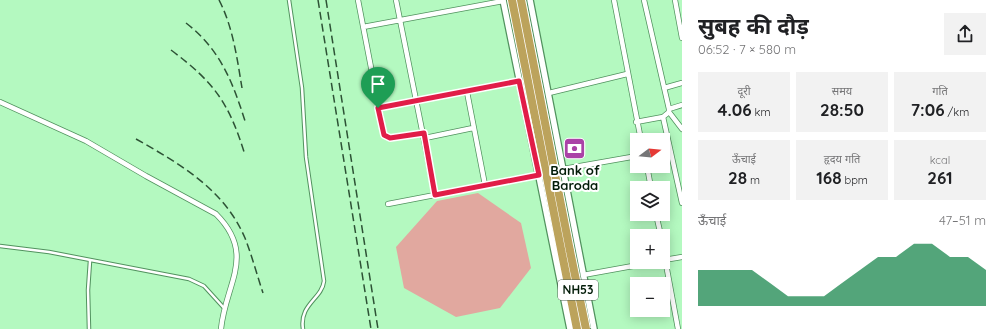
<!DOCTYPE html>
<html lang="hi">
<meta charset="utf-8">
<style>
body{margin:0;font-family:Quicksand,"Noto Sans Devanagari",sans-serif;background:#f2f2f2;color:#202124;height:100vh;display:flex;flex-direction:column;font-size:15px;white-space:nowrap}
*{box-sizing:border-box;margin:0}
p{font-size:13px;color:#757577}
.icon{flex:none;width:22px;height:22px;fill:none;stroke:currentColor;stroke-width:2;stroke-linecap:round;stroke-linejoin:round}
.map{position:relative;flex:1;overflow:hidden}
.details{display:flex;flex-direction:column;background:#fff;width:320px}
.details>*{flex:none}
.needle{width:26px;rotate:74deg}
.tools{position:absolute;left:630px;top:133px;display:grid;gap:8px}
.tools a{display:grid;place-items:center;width:40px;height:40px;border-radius:0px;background:#fff;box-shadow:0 2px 10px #0003;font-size:20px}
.pin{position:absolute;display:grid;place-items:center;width:34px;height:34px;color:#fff;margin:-41px -17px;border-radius:50% 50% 50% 0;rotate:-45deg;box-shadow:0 0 4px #0007}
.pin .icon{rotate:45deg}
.round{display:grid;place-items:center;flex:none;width:42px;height:42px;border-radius:0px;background:#f2f2f2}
.overview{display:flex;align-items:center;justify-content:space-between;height:68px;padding:0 16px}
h1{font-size:22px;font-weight:700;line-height:30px}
.metrics{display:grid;grid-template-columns:repeat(3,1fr);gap:6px;height:68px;padding:4px 16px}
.metrics div{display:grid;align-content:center;border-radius:0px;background:#f2f2f2;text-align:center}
.metrics b{font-size:17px;font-weight:700}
.metrics small{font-size:11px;font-weight:400}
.metrics p{font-size:11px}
.chart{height:112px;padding:8px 16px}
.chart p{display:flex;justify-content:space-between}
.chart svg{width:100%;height:72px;margin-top:4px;fill:#0b8043;opacity:.7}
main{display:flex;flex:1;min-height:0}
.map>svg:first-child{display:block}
.green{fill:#e1a89f}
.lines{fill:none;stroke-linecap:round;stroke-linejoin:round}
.service-casing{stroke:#51925e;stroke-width:4.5}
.minor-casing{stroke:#51925e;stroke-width:6}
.tertiary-casing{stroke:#51925e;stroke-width:8}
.trunk-casing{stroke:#fff;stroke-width:10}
.service{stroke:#fff;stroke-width:2.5}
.minor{stroke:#fff;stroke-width:4.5}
.tertiary{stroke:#fff;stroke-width:5.5}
.trunk{stroke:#bca35c;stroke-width:8}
.rail{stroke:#2d5235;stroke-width:1.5;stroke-dasharray:8 4;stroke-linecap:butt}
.trunk-bridge-casing{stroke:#fff;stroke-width:10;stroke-linecap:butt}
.trunk-bridge{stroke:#bca35c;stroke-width:8}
.route-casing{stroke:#fff;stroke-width:8}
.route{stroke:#e11d48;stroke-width:5}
.labels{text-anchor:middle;stroke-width:4;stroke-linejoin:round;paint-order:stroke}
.shield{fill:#fff;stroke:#4e6052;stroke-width:1}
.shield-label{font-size:12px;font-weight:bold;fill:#021c08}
.poi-label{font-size:13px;font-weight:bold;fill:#021c08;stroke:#fff}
</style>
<main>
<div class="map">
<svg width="682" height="329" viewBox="0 0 682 329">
<rect width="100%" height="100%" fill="#b4f9c0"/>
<path class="green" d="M478,193l43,30 10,45 -31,40 -44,9 -52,-29 -8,-41 41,-46z"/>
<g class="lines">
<defs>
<path id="service" d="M289,0l13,88 4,69 18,124c-2,18 -25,23 -21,48
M0,246l49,6 140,27 15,7 20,22
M89,329l-1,-39 2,-29"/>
<path id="minor" d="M358,0l26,135 6,3 34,-5
M396,0l39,195
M614,0l27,140
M675,0l7,38
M363,27l140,-26
M664,88l18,-5
M467,92l18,93
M549,93l78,-19
M0,102l86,39 60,35 70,38c41,41 9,70 5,115
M378,108l141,-27
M669,109l13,-4
M669,112l13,17
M663,117l19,86
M636,122l27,-5 6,-5v-3l-25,-109
M425,138l48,-10
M647,166l4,22
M563,169l74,-13
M388,204l151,-29
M656,214l5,22
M663,248l15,81
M664,260l18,-3
M583,275l72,-13"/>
<path id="tertiary" d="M503,0l67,329
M530,0l64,329"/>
<path id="trunk" d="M512,0l50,254
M521,0l49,251"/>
</defs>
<use href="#service" class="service-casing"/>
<use href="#minor" class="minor-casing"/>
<use href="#tertiary" class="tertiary-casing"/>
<use href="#trunk" class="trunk-casing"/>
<use href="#service" class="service"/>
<use href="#minor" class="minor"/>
<use href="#tertiary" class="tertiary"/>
<use href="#trunk" class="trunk"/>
<path class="rail" d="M219,0c14,27 18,58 23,88
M318,0l53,329
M326,0l52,329
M186,23c35,27 47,60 60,101
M171,50c44,33 58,53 74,105
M136,139c44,25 88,50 109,99 7,18 12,37 18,55"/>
<defs>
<path id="trunk-bridge" d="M570,251l16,78
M562,254l15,75"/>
</defs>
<use href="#trunk-bridge" class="trunk-bridge-casing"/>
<use href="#trunk-bridge" class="trunk-bridge"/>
</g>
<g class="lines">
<defs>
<path id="route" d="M519,81l20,94 -104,20 -11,-62 -34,5 -6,-3 -6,-27z"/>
</defs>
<use href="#route" class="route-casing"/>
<use href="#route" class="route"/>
</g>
<defs>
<symbol id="bank-square" viewBox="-11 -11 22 22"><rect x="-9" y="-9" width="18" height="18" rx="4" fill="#aa43a7" stroke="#fff"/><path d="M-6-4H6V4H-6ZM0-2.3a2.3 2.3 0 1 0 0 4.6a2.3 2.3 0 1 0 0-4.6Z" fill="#fff"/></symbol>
</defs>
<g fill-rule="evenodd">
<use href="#bank-square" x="562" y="136" width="25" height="25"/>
</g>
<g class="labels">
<rect class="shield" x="558" y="280" width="40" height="20" rx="3"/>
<g class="shield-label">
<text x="578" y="294">NH53</text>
</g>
<g class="poi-label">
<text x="575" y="175">Bank of<tspan x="575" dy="15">Baroda</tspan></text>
</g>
</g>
</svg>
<div class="tools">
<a><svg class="needle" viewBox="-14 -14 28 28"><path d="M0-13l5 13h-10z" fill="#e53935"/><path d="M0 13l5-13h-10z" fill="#757577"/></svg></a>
<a><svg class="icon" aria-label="layers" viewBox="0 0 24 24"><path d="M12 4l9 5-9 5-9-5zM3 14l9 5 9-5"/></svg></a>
<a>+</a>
<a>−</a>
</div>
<div class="pin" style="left:378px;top:108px;background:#1e9e55"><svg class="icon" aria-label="arrive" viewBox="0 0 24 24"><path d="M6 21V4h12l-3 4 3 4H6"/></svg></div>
</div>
<section class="details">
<div class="overview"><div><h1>सुबह की दौड़</h1><p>06:52 · 7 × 580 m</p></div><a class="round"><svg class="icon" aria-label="share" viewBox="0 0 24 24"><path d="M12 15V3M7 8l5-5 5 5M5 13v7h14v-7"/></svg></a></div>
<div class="metrics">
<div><p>दूरी</p><b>4.06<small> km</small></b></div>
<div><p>समय</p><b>28:50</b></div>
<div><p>गति</p><b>7:06<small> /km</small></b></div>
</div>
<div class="metrics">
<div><p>ऊँचाई</p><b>28<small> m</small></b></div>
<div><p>हृदय गति</p><b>168<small> bpm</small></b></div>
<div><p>kcal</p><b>261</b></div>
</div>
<div class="chart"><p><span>ऊँचाई</span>47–51 m</p>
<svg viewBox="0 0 160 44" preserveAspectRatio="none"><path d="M0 44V22L10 22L20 22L30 22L40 30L50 38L60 38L70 38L80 30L90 22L100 14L110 14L120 6L130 6L140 14L150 14L160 22V44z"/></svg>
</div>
</section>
</main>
